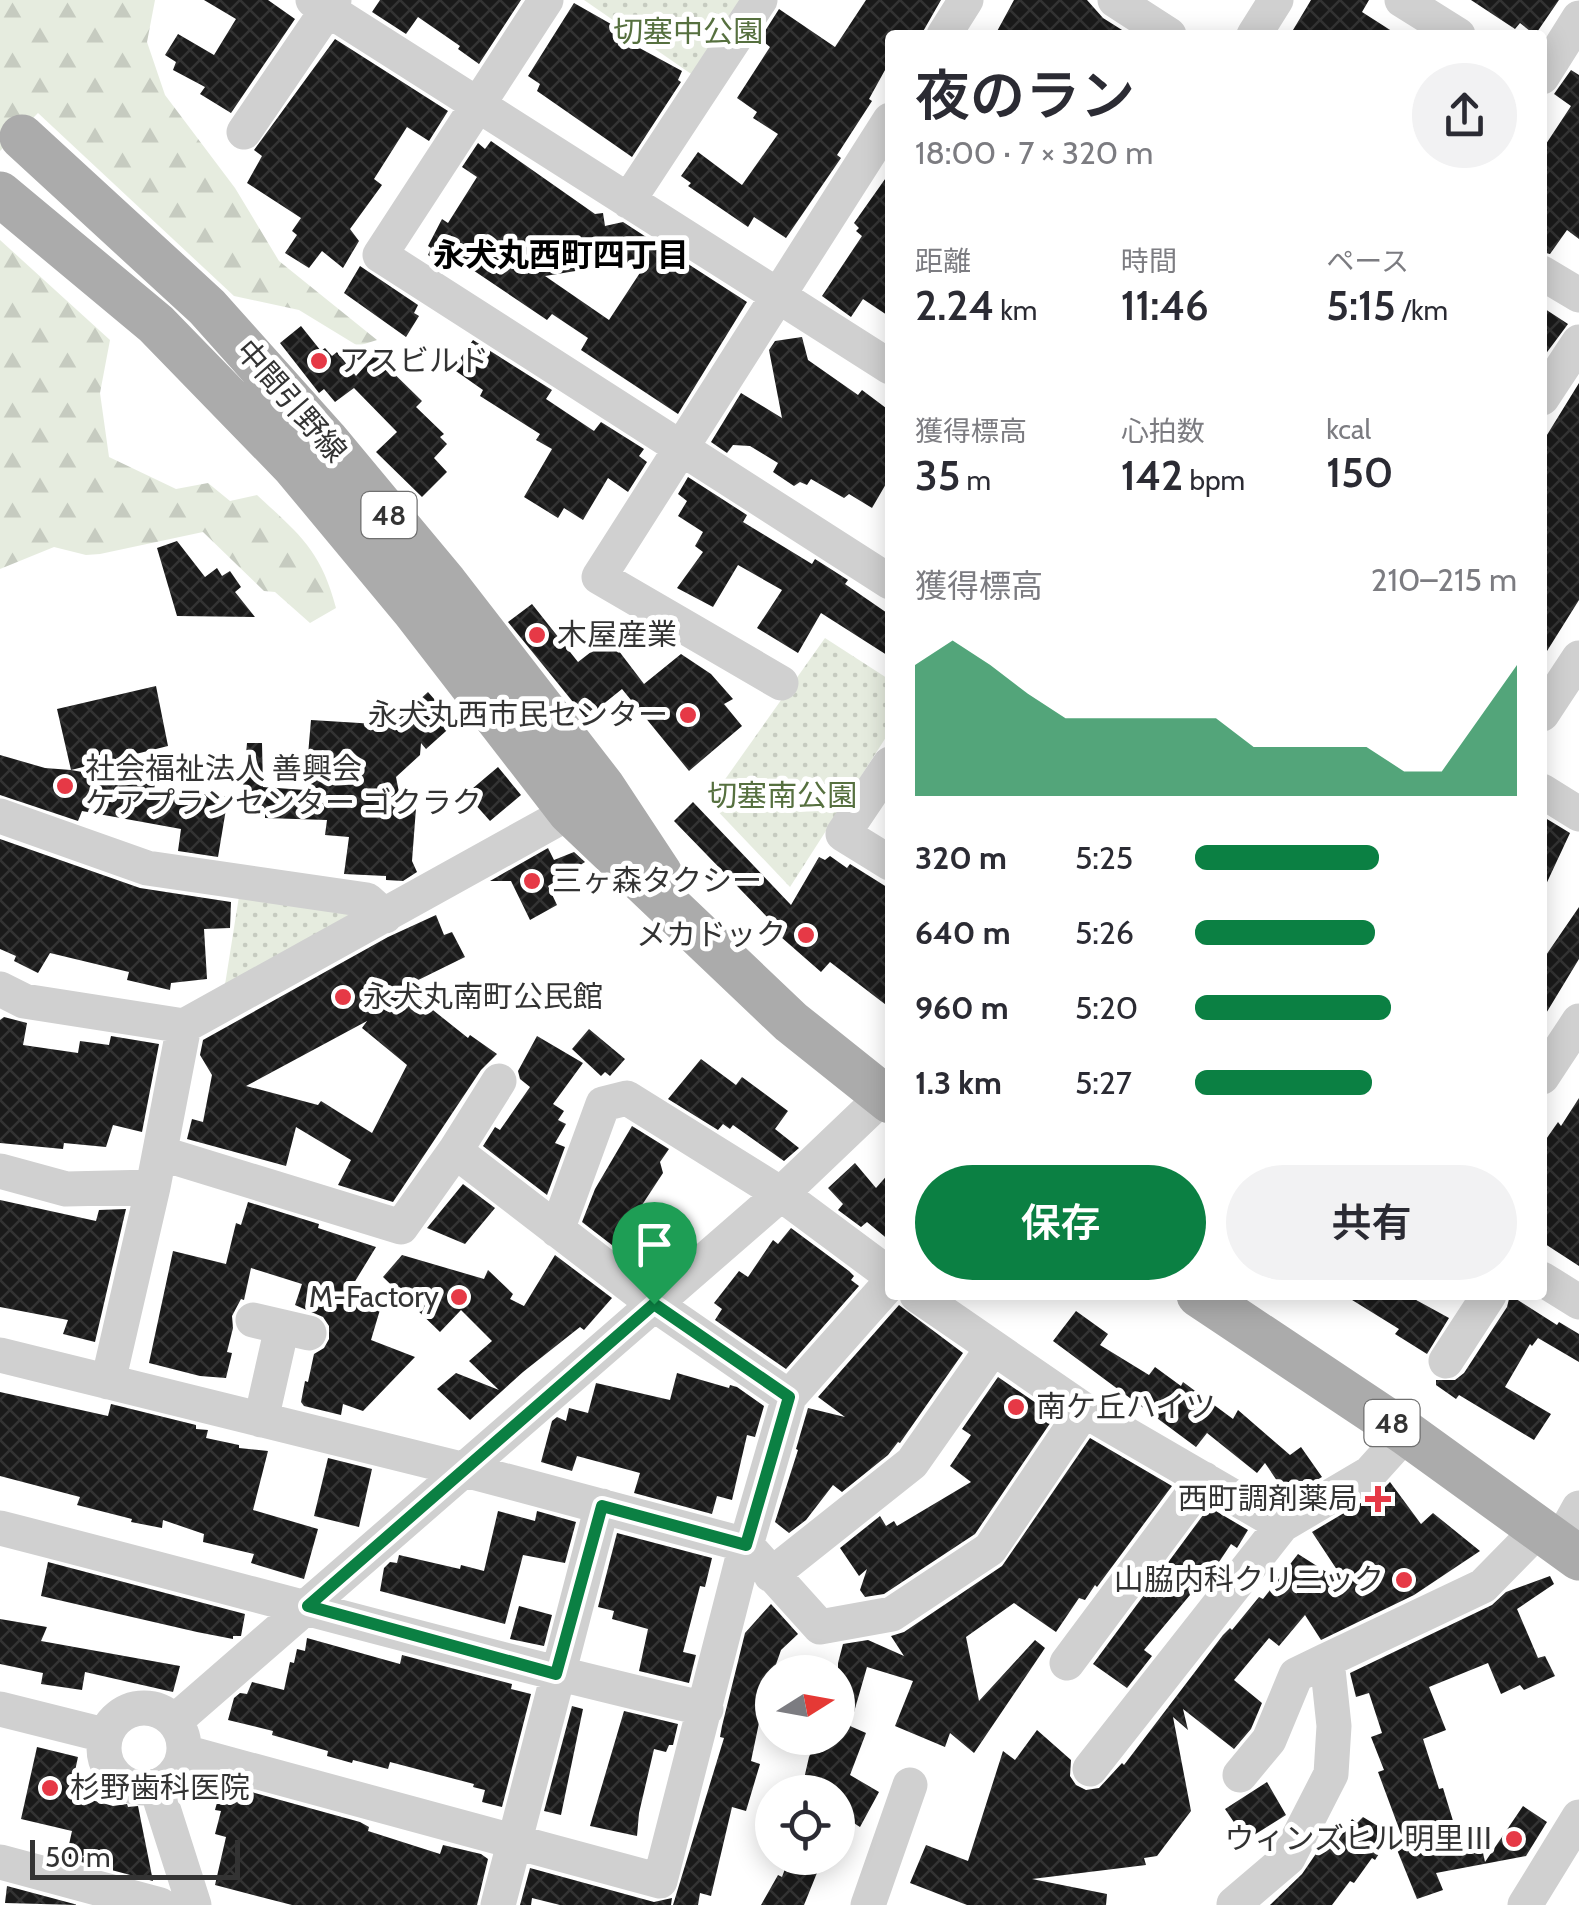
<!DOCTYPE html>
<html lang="ja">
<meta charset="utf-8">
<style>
body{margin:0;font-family:Cabin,"Noto Sans JP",sans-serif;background:#f2f2f3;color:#2b2b33;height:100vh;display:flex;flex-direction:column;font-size:38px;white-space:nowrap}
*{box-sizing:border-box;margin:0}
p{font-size:32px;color:#7c7c81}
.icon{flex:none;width:55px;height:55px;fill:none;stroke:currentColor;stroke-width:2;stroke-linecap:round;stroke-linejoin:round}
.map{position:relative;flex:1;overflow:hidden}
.details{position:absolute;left:885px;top:30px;width:662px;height:1270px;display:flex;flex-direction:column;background:#fff;border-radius:10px;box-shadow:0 5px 25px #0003}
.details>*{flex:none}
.needle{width:65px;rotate:79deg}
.controls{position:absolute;left:755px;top:1655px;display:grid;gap:20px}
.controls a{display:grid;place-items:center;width:100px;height:100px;border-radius:50%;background:#fff;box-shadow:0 5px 25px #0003;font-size:50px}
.scale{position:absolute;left:30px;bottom:25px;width:210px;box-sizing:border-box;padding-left:10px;border:5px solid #333;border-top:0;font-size:28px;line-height:35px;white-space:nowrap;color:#333;-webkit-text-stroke:8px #fff;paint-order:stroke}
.pin{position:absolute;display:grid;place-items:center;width:85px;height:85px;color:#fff;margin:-102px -42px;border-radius:50% 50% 50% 0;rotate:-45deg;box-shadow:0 0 10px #0007}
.pin .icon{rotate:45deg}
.round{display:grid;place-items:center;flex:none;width:105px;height:105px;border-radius:52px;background:#f2f2f3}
.head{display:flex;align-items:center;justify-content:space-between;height:170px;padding:0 30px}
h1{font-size:55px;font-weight:600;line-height:75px}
.figures{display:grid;grid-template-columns:repeat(3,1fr);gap:15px;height:170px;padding:10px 30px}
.figures div{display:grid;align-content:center}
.figures b{font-size:42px;font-weight:600}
.figures small{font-size:28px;font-weight:400}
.figures p{font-size:28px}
.chart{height:280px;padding:20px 30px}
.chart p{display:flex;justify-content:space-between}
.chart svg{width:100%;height:180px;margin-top:10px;fill:#0b8043;opacity:.7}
.primary-button{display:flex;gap:20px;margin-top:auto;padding:20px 30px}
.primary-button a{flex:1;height:115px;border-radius:60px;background:#0b8043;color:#fff;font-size:40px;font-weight:600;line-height:115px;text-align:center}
.primary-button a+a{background:#f2f2f3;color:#2b2b33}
ul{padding:0 30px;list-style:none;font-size:32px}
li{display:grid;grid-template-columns:160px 120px 1fr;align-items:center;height:75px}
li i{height:25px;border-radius:12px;background:#0b8043}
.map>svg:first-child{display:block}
.green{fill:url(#green-dots)}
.forest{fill:url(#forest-firs)}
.building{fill:url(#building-cross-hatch);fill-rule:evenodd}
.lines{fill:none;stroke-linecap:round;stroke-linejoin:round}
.minor{stroke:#d0d0d0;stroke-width:35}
.major{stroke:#ababab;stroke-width:45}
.route-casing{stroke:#fff;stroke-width:20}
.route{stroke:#0b8043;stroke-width:12}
.poi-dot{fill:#e63946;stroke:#fff;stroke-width:4}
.labels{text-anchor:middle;stroke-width:10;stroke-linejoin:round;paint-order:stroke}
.shield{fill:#fff;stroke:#707070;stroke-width:2.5}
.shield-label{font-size:28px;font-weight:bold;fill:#333}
.park-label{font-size:30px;fill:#56703f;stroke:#fff}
.poi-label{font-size:30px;fill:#333;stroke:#fff;text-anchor:start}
.street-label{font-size:30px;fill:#333;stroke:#fff}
.neighbourhood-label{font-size:32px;font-weight:bold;fill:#000;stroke:#fff}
</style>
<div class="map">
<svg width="1579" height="1905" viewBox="0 0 1579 1905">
<defs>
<pattern id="green-dots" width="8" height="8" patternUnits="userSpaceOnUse" patternTransform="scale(2.5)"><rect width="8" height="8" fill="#e6ecdf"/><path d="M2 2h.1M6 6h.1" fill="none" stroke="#c6cbc0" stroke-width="1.8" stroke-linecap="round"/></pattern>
<pattern id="forest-firs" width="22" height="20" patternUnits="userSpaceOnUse" patternTransform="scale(2.5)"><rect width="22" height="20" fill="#e6ecdf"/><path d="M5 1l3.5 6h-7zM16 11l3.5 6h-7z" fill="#c6cbc0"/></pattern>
<pattern id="building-cross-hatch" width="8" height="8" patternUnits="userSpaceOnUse" patternTransform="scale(2.5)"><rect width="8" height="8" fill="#1a1a1a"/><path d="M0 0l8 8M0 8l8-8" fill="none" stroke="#333"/></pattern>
</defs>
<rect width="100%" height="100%" fill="#fff"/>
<path class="green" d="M584,0h165l-52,78z
M825,638l65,42v51l-100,156 -81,-85z
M240,890l103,14 17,14 -136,73z"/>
<path class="forest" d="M0,0h155l-8,42 18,53 70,93 44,73 98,79 -19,6 -59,-36 -65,-14 -196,-183 -38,38z
M0,240l110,100 -10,53 9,64 67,32 32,-6 22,18 27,-6c42,39 64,55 79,113l-26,15 -35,-31 -11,-1 -61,-59 -103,22 -14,1 -32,-8 -54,22z"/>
<path class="building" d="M204,0h64l27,19 -64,94 -31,-19 5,-7 -32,-17 3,-8 -11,-7 13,-21 36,21 22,-36z
M380,0h141l-42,64 -21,-15 2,-3 -42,-29 -12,17 -34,-22z
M866,0h75l-20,35h-31v26l-21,38 3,2 -35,54 4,3 -55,80 -32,-21 -6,10 -60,-41 3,-3 -10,-7 17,-24 44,33 36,-51 -25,-16 4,-6 -20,-14 33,-51 -10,-8 19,-30 56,38z
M1014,0h73l16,18 27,17h-135z
M1311,0h58l-7,12 36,23h-108z
M1471,0h88l-24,35 -15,-12 -5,6z
M574,3l51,29 -4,6 61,33 -4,9 3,2 -49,75 -95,-66 3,-7 -12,-8z
M335,39l113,72 -19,30 -22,-14 -33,52 8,6 -32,44 9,12 -16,27 -21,-17 -13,17 -24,-15 12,-18 -5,-4 9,-13 -54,-35 15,-27 -8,-6z
M1571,70l8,5v164l-12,-9 -17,24 -8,-2v-102l29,-44 -17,-12z
M491,141l104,73 8,-1 2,13 18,-4 124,80 -69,112 -97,-64 7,-12 -36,-24 -5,6 -95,-64 -6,11 -18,-12 3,-7 -3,-2 14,-27 6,4 29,-46 -15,-10 16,-24 7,6zM649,259l-40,61 -64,-44z
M890,172v145l-27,-18 -12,18 -29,-21 40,-60 -6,-5 3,-3 -5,-5z
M360,266l58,39 -4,8 5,3 -13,21 -62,-44z
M1542,307l26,17 -26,35z
M301,326l20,25 4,-3 7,8 5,-4 19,24 19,-21 47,46 -6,6 28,27 -4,3 7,7 -13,14 13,14 -25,25 -46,-45 21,-20 -43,-44 -19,14 -11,-13 -5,4 -39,-50z
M802,337l6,23 50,35 4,-5 28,21v66l-18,31 -23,-14 -5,4 -33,-19 -4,6 -7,-3 -6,4 -21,-14 5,-9 -28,-17 -17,-1 -6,8 -16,-11 30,-49 41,25 -13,-68 6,-9z
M473,340l79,50 -6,9 48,32 7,-9 43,27 -5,7 8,6 -19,30 -20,-14 -25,42 -19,-12 -6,10 -34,-21 28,-48 -16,-9 4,-6 -60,-38 3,-6 -30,-21z
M1579,383v217l-37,59v-216z
M688,477l59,38 -4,7 69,42 3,-5 33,21 -3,4 45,31v42l-69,-44 -23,40 -41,-25 25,-38 -44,-25 -25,42 -36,-19 26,-36 -8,-6 8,-14 -25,-16 9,-15 -9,-7z
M177,541l28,36 12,-9 5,8 8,-5 11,16 -6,5 20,25 -78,-1 -20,-68z
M532,604l46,58 31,-24 35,46 37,-30 30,20 22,25 -9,5 18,22 -53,45 -67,-82 -36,29 -78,-96z
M156,686l12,60 -97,24 84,15 -1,4 74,8 -10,60 -40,-6 3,-22 -99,-18 -4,10 -78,-26v-40l45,13 26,2 -14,-61z
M428,692l27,31 -29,26 -5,-6 -1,12 -24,22 6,31h14l-4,53 5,11 -14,9 -17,-1v-4l-42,-2 5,-37 -24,-2 2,-15 -62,-2v-5l-24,-3 6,-67h15l1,44 42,3 6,-70 81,5z
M498,767l23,28 -31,26 -24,-27z
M693,802l98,103 28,-48 6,3 5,-4 17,12 3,-4 40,25v119l-60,-46 -9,10 -56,-49 4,-4 -95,-98z
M1542,816l28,17 -28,60z
M0,839l140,49 91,14 -1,26 -26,1 3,50 -36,4 -1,7 -43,-10 2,-8 -79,-19 -12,20 -24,-12 2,-5 -16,-7z
M548,848l6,12 20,-8 11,10 -22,14 2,5h-9l-8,5 9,19 -27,15 -19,-39h-21z
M1579,907v52l-37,61v-59z
M436,915l8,20 8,-3 13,25 -61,30 64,51 2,-3 27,19 -16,16 -88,132 -55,-17 13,-25 -55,-33 -10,39 -99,-27 5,-20 11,3 9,-47 -12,-20 3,-15 185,-103zM367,1021l-5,7 45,37 -35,68 -51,-32 -3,4 -72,-19z
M4,1017l23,6 -4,22 55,8 2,-12 29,4 2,-9 48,8 -17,88 -29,-7 -7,22 -42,-4 -1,6 -63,-6v-123z
M589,1029l36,30 -15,17 -5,-4 -4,4 -29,-27z
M537,1036l46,27 -30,41 11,7 -6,9 8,4 -11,19 10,4 -18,48 -64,-49 12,-19 5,3 30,-43 -10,-8 -2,-8z
M701,1059l35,26 6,-8 46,34 -13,18 24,19 -15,13 -51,-36 -3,4 -7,-5 -5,6 -50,-31z
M1579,1098v168l-37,-24v-97l16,-23 3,4z
M632,1126l37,23 -9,13 3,11 -21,32 24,20 -6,6 12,12 -25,29 -65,-50 13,-33z
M855,1163l21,25 14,-16v69l-23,-19 -6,5 -23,-17 5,-6 -15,-16z
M463,1184l32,24 -30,36 -38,-16z
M0,1200l96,21 3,-11 27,-1 -31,133 -32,-8 5,-14 -68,-13z
M248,1202l71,22 -1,4 58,19 -22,36 28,20 -11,37 44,17 -52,54 -20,-7 -2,11 -37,-9 -3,-4 4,-21 3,1 6,-28 10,-6 5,-9v-13l-6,-9 -28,-12 7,-21 -51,-16 -7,32 -3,-1 -9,17 1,12 -6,24 5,1 -6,25 -26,-2 -51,-13 24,-112 53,13 10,-41 5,2z
M791,1228l58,43 5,5 -3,4 8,6 -73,83 -71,-49 7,-11 -8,-6 25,-32 9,6 25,-37 5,4z
M402,1255l82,24 4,-9 25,24 -3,5 14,7 31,-51 57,43 -28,32 -4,-3 -57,45 -53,48 -33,-31 19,-16 43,17 -30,-29 23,-20 -31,-31 -21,22 -57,-55z
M1344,1295h63l42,23 -22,36 -32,-20 4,-5z
M1510,1295l47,30 2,-3 20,12v28l-41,-24 -6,8 -2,-2 -25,43 46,27 -17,26 -75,-45 -3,4 -20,-14v-5h19l9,-7 43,-66z
M899,1305l64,48 -63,90 -2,-1 -10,13 -46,37 -9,-7 -27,35 -17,13 -14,-11 23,-72 -2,-1 12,-41 37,9 -27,-20z
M1076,1311l32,23 -8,11 49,30 6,-8 26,19 2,-4 50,37 5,-9 52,45 11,-8 21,30 -34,20 -23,-34 -8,10 -50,-40 -11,14 -143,-106z
M677,1373l52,15 1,-3 7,2 27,19 -9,31 -8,-2 -15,65 -15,-4 -5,18 -78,-21 6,-20 -63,-17 -5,15 -31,-9 11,-41 5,-4 9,4 3,-13 19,5 8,-30 74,17z
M998,1377l57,39 -80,118 -91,60 -19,3 -5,-7 7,-21 -8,7 -19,-28 40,-32 6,10 8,-5 3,5 74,-44 -21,-16 21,-31 -9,-6z
M0,1392l108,24 3,-12 85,21v4l12,1 -2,8 33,7v3l29,3 -15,59 65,19 -14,50 -53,-16 3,-9 -51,-12 1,-8 -41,-14 -1,8 -31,-6 1,-3 -55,-14 3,-8 -80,-21z
M1090,1438l82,48 -75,101 -2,-2 -10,15 -6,-2 -23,34 -42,-29 -48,34 13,64 56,-61 10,8 -71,105 -24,-20 -5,14 -50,-21 18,-45 -46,-14 -17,59 16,7 -16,42 29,17 -19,35 -22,-14v-21h-37l8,-35 9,-19h20v-75l5,-19 25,-4 36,16 -13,-20 13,-4 98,-66z
M328,1458l44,11 -13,58 -45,-11z
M1390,1482l31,42 12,-11 47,38 -66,44 -93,45 -16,-25 -26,31 -10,-8 -35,42 28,23 -11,26 -17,20 -51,-40 5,21 -15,-13 18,94 -34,45 -13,2 2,7 -114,14 75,15 -1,11h-139l-57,-22 16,-38 42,16 35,-110 12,9 22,-30 34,30 -1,16 6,9 10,5 13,-2 23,-25 2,2 99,-130 7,-7 2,2 27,-33 4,2 35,-45 49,31 -35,-53 69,-41z
M1209,1507l39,23 -11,18 -6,-4 -32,48 -4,-3 -51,61 8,6 -25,32 -34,-24z
M498,1511l37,10 2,-10 39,11 -11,41 -42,-8 -18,69 -125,-33 4,-23 6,-6 7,1 2,-8 61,14 1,-4 23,6z
M617,1533l95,25 -7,29 -5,-1 -17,66 13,3 -7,28 -50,-12 9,-42 -36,-10 2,-8 -16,-4z
M48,1562l197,52 -4,22h-8v3l-36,-7 -156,-36z
M1550,1576l4,8 -37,25 21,49 7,-2 10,20 -31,14 -4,-5 -19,9 -13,-31 -59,24 17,43 -23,9 16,50 4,-1 14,46 21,-4 7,32 38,-56 24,16 -21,34 -90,17 7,17 -26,9 -26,-64 -16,25 -3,-2 -18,25 -4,-2 -18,24h-62l32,-31 22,-32 9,6 19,-29 5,4 6,-6 41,25 -26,-70 6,-2 -13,-33 11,-4 -13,-40 -13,4 -6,-24 142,-68 14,-13z
M771,1604l27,30 -17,16 -17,49 -13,62 9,3 -14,47 -14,-4 -21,89 -11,-3 -2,12h-25l51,-167 -4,-1 2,-11 23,-93z
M519,1606l33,9 -8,31 -34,-7z
M0,1619l47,8 -6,14 139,25 -7,26 -88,-20 -3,18 -41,-6 2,-11 -43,-9z
M307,1638l93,26 2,-9 110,29 -1,5 20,5 -29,113 -20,-5 3,-12 -12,-3 1,-3 -84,-22 -2,7 -35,-9 -1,3 -25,-7 1,-5 -56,-16 1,-4 -45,-11 6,-22 6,-5 7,1 5,-12 32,8 6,-28 4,1 3,-14 8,2z
M572,1706l11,3 -22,106 -17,-4z
M624,1711l54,13 -5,21h-4l-3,7 -12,-3 -15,64 -2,23 -47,-10z
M37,1747l41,10 -8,37 43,12 14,-2 1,3 10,-1 15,75 -87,-23 6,-27 -51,-12z
M1267,1782l19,33 -40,25 -21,-31z
M222,1784l138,38 9,5 -1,4 72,23 3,-9 38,9 7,5 -11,46h-185l-77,-20 11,-48 -11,-3 6,-23 -6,-1z
M789,1858h34l-19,47h-43l17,-30 4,2z
M530,1868l124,34 18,-4 -1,7h-111l-28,-7 -1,7h-11z
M7,1886l71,19 -73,-2z"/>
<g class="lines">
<path class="minor" d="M313,0l577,367
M546,0l-166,255 510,327
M1115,0l54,35
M1402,0l56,35
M944,35l22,-35
M1254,35l22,-35
M1542,77l37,-59
M244,132l90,-132
M628,201l132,-201
M1542,273l37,22
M1542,398l37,-56
M781,683l-182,-106 291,-457
M1542,714l37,-56
M890,764l-47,70 47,29
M1542,791l37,23
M0,816l147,52 220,32 18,16
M0,989l24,12 160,25 386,-214
M1542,1077l37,-56
M455,1151l199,153 135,93
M160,1153l241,74 54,-76 44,-70
M0,1171l66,18 87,-2
M557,1230l46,-126 24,-6 154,96 109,81
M1542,1279l37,23
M917,1295l167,115 198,115
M253,1320l56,13
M0,1355l465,115 281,75 74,82 72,-13 98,-65 94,-139
M1446,1361l43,-66
M108,1382l45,-195 31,-161
M261,1420l21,-93
M0,1528c235,60 469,126 706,181
M1559,1544l20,-36
M771,1575l141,-112 80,-114
M1067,1663l137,-184
M104 1748a40 40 0 1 1 80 0a40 40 0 1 1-80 0Z
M0,1709l104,26
M175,1721l606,-527 109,-104
M184,1752l476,129 86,-336 43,-148 101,-114
M1090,1769l192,-244 88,-52 36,-40
M1240,1775l29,-35 27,-65 31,-15
M156,1786l38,119
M0,1862l160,43
M1234,1904l54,-46 43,-84 3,-48 -7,-66 156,-74 56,-57
M498,1905l104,-399
M868,1905l42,-120
M1525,1905l54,-88"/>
<path class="major" d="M22,137l185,170 119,133 119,143 157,203 58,88
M0,194l156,130 138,142 119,143 157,203 221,210 99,79
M1199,1295l207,138 173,125"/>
</g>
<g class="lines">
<defs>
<path id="route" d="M654,1304l135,93 -43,148 -144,-39 -46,168 -248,-68z"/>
</defs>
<use href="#route" class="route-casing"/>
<use href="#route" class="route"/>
</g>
<g class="poi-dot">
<circle cx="319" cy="361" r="10"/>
<circle cx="537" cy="635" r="10"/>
<circle cx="688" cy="715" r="10"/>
<circle cx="65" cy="786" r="10"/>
<circle cx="532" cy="881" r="10"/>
<circle cx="806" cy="935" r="10"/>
<circle cx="343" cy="997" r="10"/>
<circle cx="459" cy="1297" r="10"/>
<circle cx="1016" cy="1407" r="10"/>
<path d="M1373 1484h10v10h10v10h-10v10h-10v-10h-10v-10h10z"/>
<circle cx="1404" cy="1580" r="10"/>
<circle cx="50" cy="1788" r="10"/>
<circle cx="1514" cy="1839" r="10"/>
</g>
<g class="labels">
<g class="shield">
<rect x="361.5" y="492" width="55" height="46" rx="8"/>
<rect x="1364.5" y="1400" width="55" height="46" rx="8"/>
</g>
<g class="shield-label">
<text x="389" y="525">48</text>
<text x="1392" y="1433">48</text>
</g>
<g class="park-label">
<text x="688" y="42">切塞中公園</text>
<text x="782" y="806">切塞南公園</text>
</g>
<g class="poi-label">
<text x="339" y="371">アスビルド</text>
<text x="557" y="645">木屋産業</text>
<text x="668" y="725" text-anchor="end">永犬丸西市民センター</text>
<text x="85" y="779">社会福祉法人 善興会<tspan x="85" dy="34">ケアプランセンター ゴクラク</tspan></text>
<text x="552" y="891">三ヶ森タクシー</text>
<text x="786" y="945" text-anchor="end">メカドック</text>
<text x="363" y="1007">永犬丸南町公民館</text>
<text x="439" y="1307" text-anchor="end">M-Factory</text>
<text x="1036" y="1417">南ケ丘ハイツ</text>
<text x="1358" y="1509" text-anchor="end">西町調剤薬局</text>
<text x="1384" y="1590" text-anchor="end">山脇内科クリニック</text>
<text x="70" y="1798">杉野歯科医院</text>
<text x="1494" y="1849" text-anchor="end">ウィンズヒル明里Ⅲ</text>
</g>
<g class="street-label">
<text transform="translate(291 401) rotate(49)" y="10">中間引野線</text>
</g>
<g class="neighbourhood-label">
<text x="561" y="266">永犬丸西町四丁目</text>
</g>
</g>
</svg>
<div class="controls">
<a><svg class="needle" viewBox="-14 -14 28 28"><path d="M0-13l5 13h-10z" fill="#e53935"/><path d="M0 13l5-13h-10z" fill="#7c7c81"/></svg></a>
<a><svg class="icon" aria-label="locate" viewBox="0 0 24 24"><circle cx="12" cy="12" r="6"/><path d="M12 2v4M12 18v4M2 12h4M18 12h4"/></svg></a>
</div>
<div class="scale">50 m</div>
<div class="pin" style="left:654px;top:1304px;background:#1e9e55"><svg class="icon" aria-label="arrive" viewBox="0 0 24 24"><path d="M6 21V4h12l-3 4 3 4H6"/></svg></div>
<section class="details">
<div class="head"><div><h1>夜のラン</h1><p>18:00 · 7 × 320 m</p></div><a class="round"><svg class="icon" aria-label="share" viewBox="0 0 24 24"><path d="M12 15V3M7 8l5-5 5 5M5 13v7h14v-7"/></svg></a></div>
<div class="figures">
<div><p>距離</p><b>2.24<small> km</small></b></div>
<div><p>時間</p><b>11:46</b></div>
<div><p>ペース</p><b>5:15<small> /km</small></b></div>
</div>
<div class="figures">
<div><p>獲得標高</p><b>35<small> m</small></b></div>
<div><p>心拍数</p><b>142<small> bpm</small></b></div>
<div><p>kcal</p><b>150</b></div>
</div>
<div class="chart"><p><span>獲得標高</span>210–215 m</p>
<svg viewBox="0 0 160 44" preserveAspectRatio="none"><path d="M0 44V12L10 6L20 12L30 19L40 25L50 25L60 25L70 25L80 25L90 32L100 32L110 32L120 32L130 38L140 38L150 25L160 12V44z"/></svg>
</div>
<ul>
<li><b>320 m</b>5:25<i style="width:57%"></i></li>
<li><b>640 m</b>5:26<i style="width:56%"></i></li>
<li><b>960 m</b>5:20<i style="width:61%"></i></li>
<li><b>1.3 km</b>5:27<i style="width:55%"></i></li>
</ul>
<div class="primary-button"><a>保存</a><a>共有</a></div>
</section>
</div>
